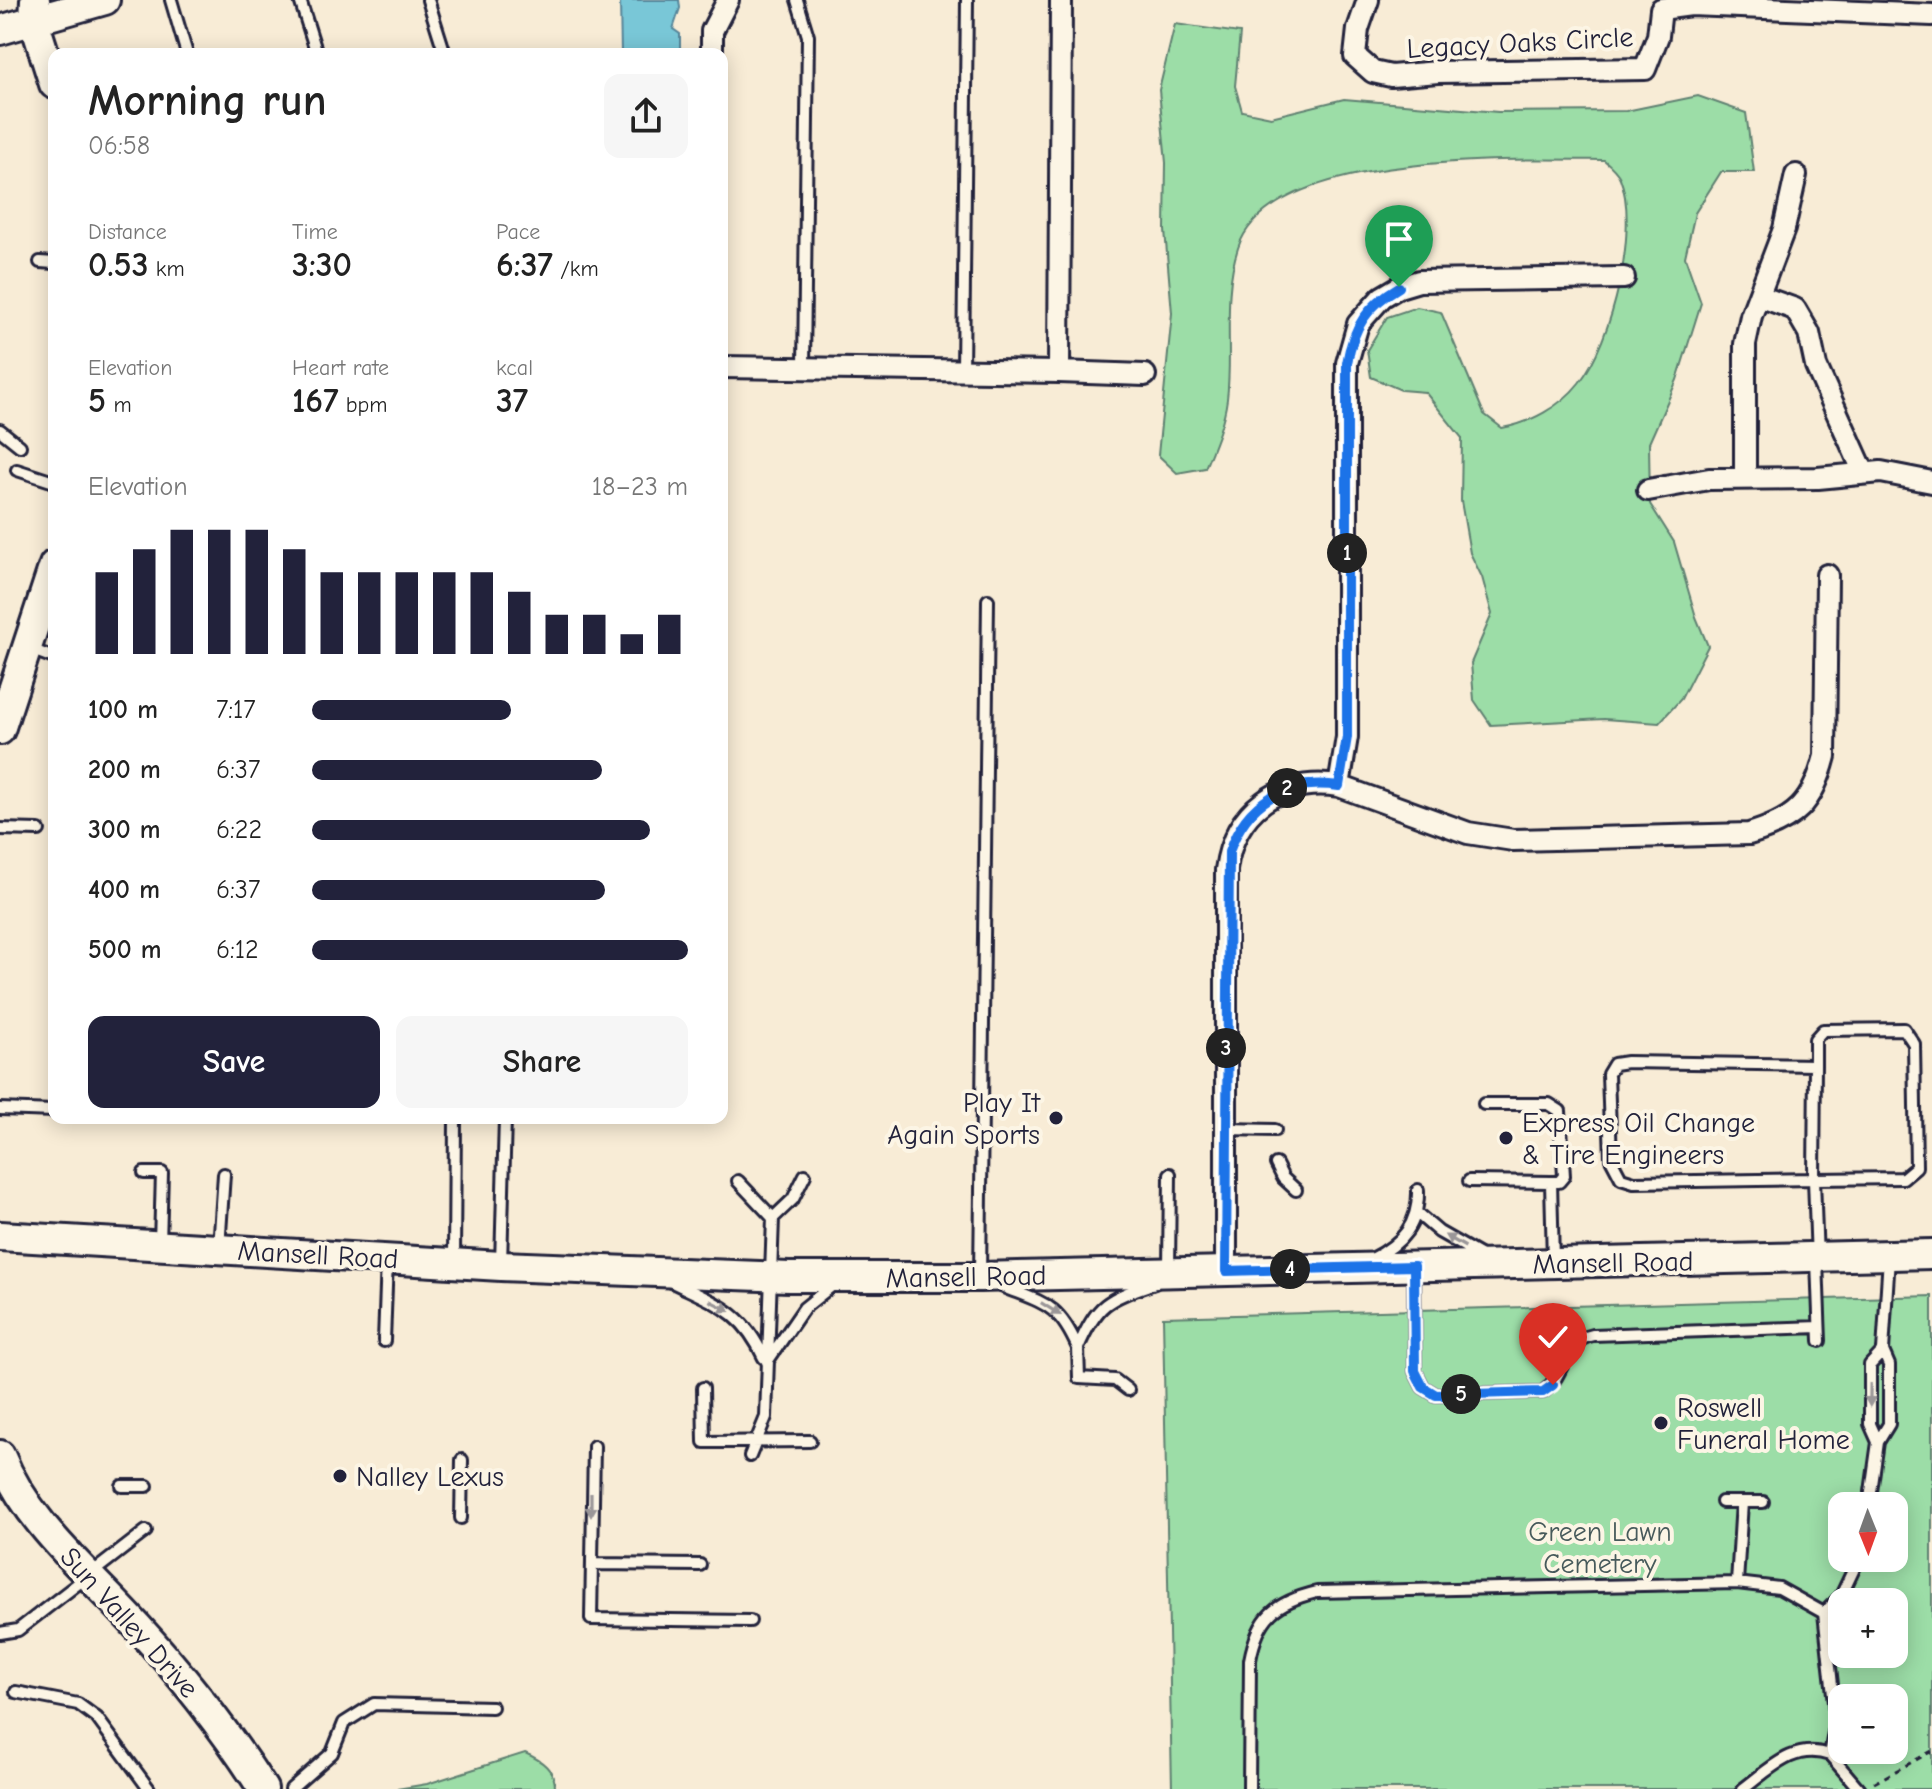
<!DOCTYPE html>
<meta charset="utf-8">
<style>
body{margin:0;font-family:"Comic Neue",sans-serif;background:#f6f6f6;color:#222;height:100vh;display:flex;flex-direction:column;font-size:30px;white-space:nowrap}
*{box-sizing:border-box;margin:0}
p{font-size:26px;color:#767676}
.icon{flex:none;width:44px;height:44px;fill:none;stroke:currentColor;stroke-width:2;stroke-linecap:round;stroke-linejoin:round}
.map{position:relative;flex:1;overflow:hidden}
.drawer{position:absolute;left:48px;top:48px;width:680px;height:1076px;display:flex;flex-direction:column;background:#fff;border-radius:16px;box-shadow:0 4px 20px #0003}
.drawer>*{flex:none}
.needle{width:52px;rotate:179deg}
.controls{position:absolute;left:1828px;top:1492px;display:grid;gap:16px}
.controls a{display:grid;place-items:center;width:80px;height:80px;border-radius:16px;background:#fff;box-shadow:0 4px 20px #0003;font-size:40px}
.pin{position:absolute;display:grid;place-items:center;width:68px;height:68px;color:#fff;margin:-82px -34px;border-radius:50% 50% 50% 0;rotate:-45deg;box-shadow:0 0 8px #0007}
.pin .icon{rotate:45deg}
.km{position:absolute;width:40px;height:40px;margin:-20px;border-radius:50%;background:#222;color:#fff;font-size:22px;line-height:40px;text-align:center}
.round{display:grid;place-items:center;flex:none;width:84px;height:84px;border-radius:16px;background:#f6f6f6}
.overview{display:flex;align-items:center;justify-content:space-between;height:136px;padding:0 40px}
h1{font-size:44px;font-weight:600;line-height:60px}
.stats{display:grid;grid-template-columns:repeat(3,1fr);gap:12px;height:136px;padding:8px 40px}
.stats div{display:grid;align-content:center}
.stats b{font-size:34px;font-weight:600}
.stats small{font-size:22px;font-weight:400}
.stats p{font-size:22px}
.chart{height:224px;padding:16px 40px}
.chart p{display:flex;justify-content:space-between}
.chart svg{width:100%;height:144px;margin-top:8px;stroke:#22223b;stroke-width:6}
.button{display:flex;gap:16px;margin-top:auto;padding:16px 40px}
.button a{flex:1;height:92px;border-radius:16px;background:#22223b;color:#fff;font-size:32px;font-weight:600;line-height:92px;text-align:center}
.button a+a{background:#f6f6f6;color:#222}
ul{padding:0 40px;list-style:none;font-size:26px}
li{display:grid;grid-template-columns:128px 96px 1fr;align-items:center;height:60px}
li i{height:20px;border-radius:10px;background:#22223b}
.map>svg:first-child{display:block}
.green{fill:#9cdda7;stroke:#5f8071;stroke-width:2;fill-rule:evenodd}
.water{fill:#79c7d7;stroke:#568599;stroke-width:2}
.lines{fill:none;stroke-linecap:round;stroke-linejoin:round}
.lane-casing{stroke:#22223b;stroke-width:16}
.street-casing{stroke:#22223b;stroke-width:26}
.secondary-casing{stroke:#22223b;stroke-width:34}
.path{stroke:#22223b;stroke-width:3;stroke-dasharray:6 6;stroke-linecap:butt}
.lane{stroke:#fcf5e5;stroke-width:10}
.street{stroke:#fcf5e5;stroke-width:20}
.secondary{stroke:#fcf5e5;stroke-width:28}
.oneway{fill:#9a9698}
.route-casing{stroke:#fff;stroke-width:16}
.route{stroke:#1a73e8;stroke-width:10}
.poi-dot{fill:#22223b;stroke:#fcf5e5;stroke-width:3}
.labels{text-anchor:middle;stroke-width:8;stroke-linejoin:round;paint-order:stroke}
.street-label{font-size:28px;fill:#22223b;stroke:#fcf5e5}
.poi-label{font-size:28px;fill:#22223b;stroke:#fcf5e5;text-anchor:start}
.park-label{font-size:28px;fill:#475a5b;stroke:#fcf5e5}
</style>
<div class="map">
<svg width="1932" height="1789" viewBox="0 0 1932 1789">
<rect width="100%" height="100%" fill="#f8ecd6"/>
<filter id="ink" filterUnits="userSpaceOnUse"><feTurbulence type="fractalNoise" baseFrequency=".0125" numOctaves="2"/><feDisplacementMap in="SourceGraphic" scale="16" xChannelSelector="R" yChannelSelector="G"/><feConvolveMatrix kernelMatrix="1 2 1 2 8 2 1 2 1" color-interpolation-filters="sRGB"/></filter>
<g filter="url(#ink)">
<path class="green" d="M1175,24l65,9 -5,53 7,25 29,6 73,-18 154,13 128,-1 72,-15 48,17 8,59h-33l-26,41 -10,44 16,46 -24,77 -28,63 1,61 24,38 22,75 12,29 -27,53 -22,24 -55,-4 -113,6 -17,-25 -3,-37 21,-49 -10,-37 -12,-24 -9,-52 1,-63 -37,-46 -24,-2 -30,-13 -4,-27 20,-33 30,-10 24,5 43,102 18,14c28,-5 58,-21 77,-45 33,-41 61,-156 41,-205 -3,-7 -10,-13 -16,-18 -84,-1 -334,-10 -366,88 -16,48 -5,101 -11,151 -3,24 -13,47 -22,69l-28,5 -19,-18 14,-142 -7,-83 1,-67 -7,-73z
M1932,1296v493h-760l-9,-472zM1842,1506h52v52h-52zM1842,1602h52v52h-52zM1842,1698h52v52h-52z
M525,1753c16,7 31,17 30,36h-158l30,-5z"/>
<path class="water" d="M620,0h59l1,8 -7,21 7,5v20h-59z"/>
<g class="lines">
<defs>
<path id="lane" d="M171,0l16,54
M300,0l17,54
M428,0l17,54
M797,0l11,36 -4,332
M40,262l14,1
M963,371l4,-371
M0,430l20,16
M17,470l37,12
M30,649l24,9
M0,829l39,1
M1815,1065v-26l8,-9 81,-1 10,15 2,123 -13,11 -89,1 1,-114 -188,-3 -13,2 -6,10 3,85 10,19 13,4 180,-3 6,162
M1484,1104h65l11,7 4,65 -5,6h-8l2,79
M0,1109l54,2
M1226,1129l49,1
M1276,1164l7,14 13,12
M144,1173h18l-2,70
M738,1181l35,37
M1469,1181l82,1
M1418,1214l21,18 44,25
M219,1248l5,-74
M1372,1259c30,-15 47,-35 46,-69
M454,1260l1,-142
M501,1264l4,-146
M1414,1268l1,103 8,16 13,8 107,-3c23,-16 19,-51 50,-57l226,-8
M1169,1270l1,-96
M980,1276l8,-676
M672,1282c45,22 71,29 92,76
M1001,1286c44,18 57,17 77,62 20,-47 31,-49 77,-65
M384,1341l3,-82
M1078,1348l1,30 36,2 13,10
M767,1362l37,-54 30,-24
M703,1388l1,54 106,-1
M1878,1442l-8,-18v-59l13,-14
M594,1446l-3,173 159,2
M750,1456l16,-39 7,-199 20,-19 12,-24
M122,1486h25
M1722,1502h41
M1869,1506l9,-64 11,-18v-59l-6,-14 6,-94
M461,1518l1,-58
M1859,1558l-18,38 -17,17 12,108 -6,34 29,34
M592,1564l108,1
M1737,1583l5,-81
M0,1633l18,-3 128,-99
M16,1692l62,12 19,14 52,71
M291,1789l41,-36 12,-30 30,-19 118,3
M1249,1789l1,-129c8,-43 25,-58 67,-68l420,-9 42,5 45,25
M1743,1789c27,-20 51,-47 87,-34"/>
<path id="street" d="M1368,0l-10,29 -3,27 18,16 18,4 47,-4 207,-3 13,-33 3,-27 30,-4 241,10
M712,54v-23l16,-31
M1759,296l36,13 14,24 7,33 48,107
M722,367l337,5 2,-372
M1059,372l86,3
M1745,477v-133l6,-28 33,-87 12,-54
M1648,490l61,-11 109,-1 63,-6 51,10
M1339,786l8,-49v-374l11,-39 24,-27 17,-10 20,-6 205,-3
M1226,1271v-401c8,-60 54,-93 113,-84l129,47 45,7 236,-6c47,-14 64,-31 76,-78l2,-181"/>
<path id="secondary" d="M35,0l-1,21 20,63
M0,30l105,-30
M0,730l54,-165
M0,1236l501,30 288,11h191l952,-23
M0,1455c27,68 87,116 136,170 47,51 90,106 127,164"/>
</defs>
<use href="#lane" class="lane-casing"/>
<use href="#street" class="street-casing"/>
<use href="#secondary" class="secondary-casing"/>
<path class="path" d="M1874,1783l58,-32"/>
<use href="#lane" class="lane"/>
<use href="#street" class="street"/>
<use href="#secondary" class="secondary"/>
</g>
<defs><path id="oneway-solid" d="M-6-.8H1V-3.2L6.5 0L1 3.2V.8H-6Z" transform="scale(2)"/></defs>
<g class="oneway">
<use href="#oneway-solid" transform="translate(1455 1241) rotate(-150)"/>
<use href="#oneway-solid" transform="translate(720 1306) rotate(27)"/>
<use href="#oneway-solid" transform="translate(1051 1309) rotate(32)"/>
<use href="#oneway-solid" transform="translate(1870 1395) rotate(91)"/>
<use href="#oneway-solid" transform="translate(591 1505) rotate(90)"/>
</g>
</g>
<g class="lines" filter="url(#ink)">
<defs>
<path id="route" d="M1399,287c-31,18 -46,40 -52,76v374l-8,49c-52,-8 -93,16 -110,66l-3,419 188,-5 1,105 8,16 13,8 107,-3 10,-7"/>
</defs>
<use href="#route" class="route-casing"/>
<use href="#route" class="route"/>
</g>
<g class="poi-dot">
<circle cx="1056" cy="1118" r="8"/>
<circle cx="1506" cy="1138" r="8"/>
<circle cx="1661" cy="1423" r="8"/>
<circle cx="340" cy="1476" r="8"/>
</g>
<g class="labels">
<g class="street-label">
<text transform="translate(1520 42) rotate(-3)" y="10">Legacy Oaks Circle</text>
<text transform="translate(318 1254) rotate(3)" y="10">Mansell Road</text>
<text transform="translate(1613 1262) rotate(-1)" y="10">Mansell Road</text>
<text transform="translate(966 1276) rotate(-1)" y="10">Mansell Road</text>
<text transform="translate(130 1622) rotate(48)" y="10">Sun Valley Drive</text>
</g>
<g class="poi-label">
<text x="1040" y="1112" text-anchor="end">Play It<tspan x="1040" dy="32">Again Sports</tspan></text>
<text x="1522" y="1132">Express Oil Change<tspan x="1522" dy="32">&amp; Tire Engineers</tspan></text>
<text x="1677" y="1417">Roswell<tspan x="1677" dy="32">Funeral Home</tspan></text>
<text x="356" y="1486">Nalley Lexus</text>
</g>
<g class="park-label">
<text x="1600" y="1541">Green Lawn<tspan x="1600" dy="32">Cemetery</tspan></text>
</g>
</g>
</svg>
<div class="controls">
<a><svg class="needle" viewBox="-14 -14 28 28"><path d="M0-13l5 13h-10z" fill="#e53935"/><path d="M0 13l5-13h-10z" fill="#767676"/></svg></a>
<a>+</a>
<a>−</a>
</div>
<div class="pin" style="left:1399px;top:287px;background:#1e9e55"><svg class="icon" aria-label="arrive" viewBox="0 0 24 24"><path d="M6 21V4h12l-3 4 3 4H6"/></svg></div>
<div class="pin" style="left:1553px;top:1385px;background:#d93025"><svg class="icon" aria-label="check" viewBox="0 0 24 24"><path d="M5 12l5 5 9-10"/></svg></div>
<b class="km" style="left:1347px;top:553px">1</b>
<b class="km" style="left:1287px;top:788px">2</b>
<b class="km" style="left:1226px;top:1048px">3</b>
<b class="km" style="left:1290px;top:1269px">4</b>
<b class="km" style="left:1461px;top:1394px">5</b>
<section class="drawer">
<div class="overview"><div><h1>Morning run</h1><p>06:58</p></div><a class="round"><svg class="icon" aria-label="share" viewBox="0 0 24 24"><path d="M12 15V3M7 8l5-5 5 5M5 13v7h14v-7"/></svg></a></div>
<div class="stats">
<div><p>Distance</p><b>0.53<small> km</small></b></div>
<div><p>Time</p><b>3:30</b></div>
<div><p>Pace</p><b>6:37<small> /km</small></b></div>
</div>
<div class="stats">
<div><p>Elevation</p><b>5<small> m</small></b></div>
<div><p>Heart rate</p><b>167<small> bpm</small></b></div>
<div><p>kcal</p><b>37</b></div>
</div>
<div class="chart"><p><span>Elevation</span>18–23 m</p>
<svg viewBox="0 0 160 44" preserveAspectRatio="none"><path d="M5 44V19M15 44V12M25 44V6M35 44V6M45 44V6M55 44V12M65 44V19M75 44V19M85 44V19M95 44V19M105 44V19M115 44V25M125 44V32M135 44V32M145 44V38M155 44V32"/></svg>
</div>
<ul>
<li><b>100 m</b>7:17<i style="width:53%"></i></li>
<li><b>200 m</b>6:37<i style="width:77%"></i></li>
<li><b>300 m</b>6:22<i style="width:90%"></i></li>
<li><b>400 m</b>6:37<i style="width:78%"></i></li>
<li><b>500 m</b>6:12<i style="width:100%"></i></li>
</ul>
<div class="button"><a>Save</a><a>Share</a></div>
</section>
</div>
